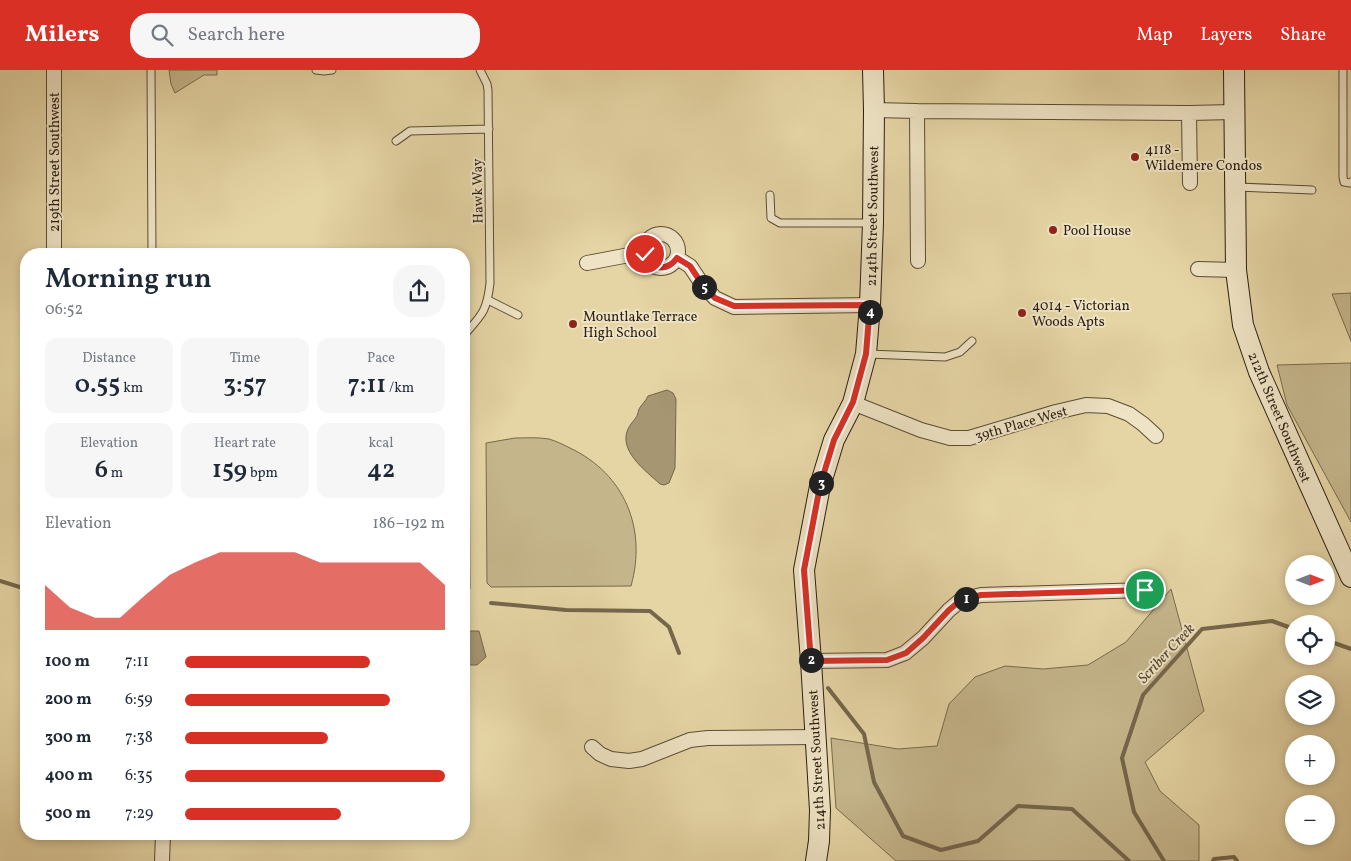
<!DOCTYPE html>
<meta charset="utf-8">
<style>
body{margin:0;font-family:Vollkorn,serif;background:#f6f6f7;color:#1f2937;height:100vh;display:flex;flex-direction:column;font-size:19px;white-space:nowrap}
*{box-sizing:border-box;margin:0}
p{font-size:16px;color:#747a83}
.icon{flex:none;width:28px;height:28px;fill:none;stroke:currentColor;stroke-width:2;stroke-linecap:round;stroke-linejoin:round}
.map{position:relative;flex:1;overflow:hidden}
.panel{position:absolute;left:20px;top:178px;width:450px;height:592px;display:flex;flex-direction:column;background:#fff;border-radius:20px;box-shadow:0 2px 8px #0003}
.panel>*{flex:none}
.needle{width:32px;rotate:90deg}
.fabs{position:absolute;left:1285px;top:485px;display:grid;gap:10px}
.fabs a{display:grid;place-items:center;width:50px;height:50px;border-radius:50%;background:#fff;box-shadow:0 2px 8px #0003;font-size:25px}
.pin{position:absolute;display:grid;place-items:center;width:42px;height:42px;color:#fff;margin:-21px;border:2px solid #fff;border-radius:50%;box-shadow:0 1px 5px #0007}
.km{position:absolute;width:25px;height:25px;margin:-12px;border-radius:50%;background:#222;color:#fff;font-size:14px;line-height:25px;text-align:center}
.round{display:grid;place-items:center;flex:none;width:52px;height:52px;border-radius:20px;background:#f6f6f7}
.head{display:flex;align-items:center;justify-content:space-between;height:85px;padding:0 25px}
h1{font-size:28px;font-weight:600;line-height:38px}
.figures{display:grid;grid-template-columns:repeat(3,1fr);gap:8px;height:85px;padding:5px 25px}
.figures div{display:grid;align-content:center;border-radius:12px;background:#f6f6f7;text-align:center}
.figures b{font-size:25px;font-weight:600}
.figures small{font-size:14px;font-weight:400}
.figures p{font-size:14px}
.chart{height:140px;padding:10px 25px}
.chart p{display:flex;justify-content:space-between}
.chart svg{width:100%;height:90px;margin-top:5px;fill:#d93025;opacity:.7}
ul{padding:0 25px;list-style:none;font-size:16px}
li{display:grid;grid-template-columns:80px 60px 1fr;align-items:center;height:38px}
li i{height:12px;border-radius:6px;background:#d93025}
header{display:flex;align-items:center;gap:30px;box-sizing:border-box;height:70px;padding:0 25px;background:#d93025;color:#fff}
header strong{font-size:24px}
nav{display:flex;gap:28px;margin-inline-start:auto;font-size:18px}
.search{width:350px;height:45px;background:#f6f6f7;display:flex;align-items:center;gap:12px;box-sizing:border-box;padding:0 18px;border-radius:20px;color:#747a83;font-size:19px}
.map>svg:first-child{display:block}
.green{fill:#c5b58b;stroke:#786a4e}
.water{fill:#a69672;stroke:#75664c}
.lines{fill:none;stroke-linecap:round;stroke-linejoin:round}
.stream{stroke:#75664c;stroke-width:4}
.lane-casing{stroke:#5a4c36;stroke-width:9}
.street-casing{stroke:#5a4c36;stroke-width:16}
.secondary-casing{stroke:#2b1e12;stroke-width:22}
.lane{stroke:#eee3c4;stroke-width:7}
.street{stroke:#eee3c4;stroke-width:14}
.secondary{stroke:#eee3c4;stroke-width:20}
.route-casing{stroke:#fff;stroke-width:10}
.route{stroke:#d93025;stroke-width:6}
.poi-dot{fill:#8f2418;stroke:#eee3c4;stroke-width:2}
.labels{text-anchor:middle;stroke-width:4;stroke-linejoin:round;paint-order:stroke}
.poi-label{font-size:14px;fill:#2b1e12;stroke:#eee3c4;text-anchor:start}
.street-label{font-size:14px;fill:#2b1e12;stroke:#eee3c4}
.water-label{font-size:15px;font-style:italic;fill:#564834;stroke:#eee3c4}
</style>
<header>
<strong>Milers</strong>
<div class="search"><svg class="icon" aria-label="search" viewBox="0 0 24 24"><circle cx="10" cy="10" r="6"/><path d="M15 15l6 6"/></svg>Search here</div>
<nav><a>Map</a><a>Layers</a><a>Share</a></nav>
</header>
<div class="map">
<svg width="1351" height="791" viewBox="0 0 1351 791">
<rect width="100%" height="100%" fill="#e5d4a4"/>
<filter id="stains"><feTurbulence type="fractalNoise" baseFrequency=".004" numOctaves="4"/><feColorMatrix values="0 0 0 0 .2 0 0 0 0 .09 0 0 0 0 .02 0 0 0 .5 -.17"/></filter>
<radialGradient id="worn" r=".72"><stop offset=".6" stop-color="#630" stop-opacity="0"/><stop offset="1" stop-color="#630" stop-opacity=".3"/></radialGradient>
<path class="green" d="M169,0h48v5h-13l-29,18 -4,-9z
M1351,223v48l-19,-47z
M1351,293v159l-64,-117 -10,-40z
M464,319l5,1 1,199h-6z
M515,368c11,0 23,-1 34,1 7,2 15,6 21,9 55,26 77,81 61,138l-140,1 -4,-4 -1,-140z
M1171,519l33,122 -59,51 15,29 39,34v36h-303l-60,-53 -5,-70 67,11 39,-3 12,-42 26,-27 30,-11 38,3 45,-4 38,-23z"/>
<path class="water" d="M667,320l6,3 3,6 -1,69 -6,15 -5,2 -4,-1c-14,-13 -42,-33 -32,-55 2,-5 6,-8 9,-13 1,-2 1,-5 2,-7 2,-4 7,-8 9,-13z
M464,561h15l7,26 -9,8h-13z"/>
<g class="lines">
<path class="stream" d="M0,511l26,8
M491,533l75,7 84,1 19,16 10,26
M1326,570l25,9
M828,618l36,46 10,48 29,54 38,14 37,-9 40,-35 54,3 57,52
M1164,791l-30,-49 -12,-54 21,-63 59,-66 70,-8 22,8
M1213,791l1,-2 20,-2 3,4"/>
<defs>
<path id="lane" d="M151,0l1,184
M316,0l8,1 8,-1
M1343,0v107l1,5 6,1 1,-1
M396,71l14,-10 79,-2
M1238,117l74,3
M770,125l1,23 9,5h92
M488,230l30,15
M464,265c18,-20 23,-24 26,-52l-2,-193 -1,-6 -7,-14
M868,284l77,3 15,-5 12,-11"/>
<path id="street" d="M54,0v184
M874,40l43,1
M1189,43l1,70
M644 181a17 17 0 1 1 34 0a17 17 0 1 1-34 0Z
M677,188l13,8 12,18 13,14 19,9 136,-2
M918,191l-1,-150 272,2 45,-1
M587,193l58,-11
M1198,199l38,1
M853,333l68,27 29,8h19l87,-26 30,-7 22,1 21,8 14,10 13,12
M811,591l76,-1 18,-7 18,-15 26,-28 12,-10 20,-5 164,-5
M592,677l8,7 11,5 18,2 13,-2 48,-19 18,-2 108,-1
M162,791l1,-27"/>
<path id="secondary" d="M1234,0l2,200 7,55 16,47 92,205
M816,791l3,-20 1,-31 -9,-149 -7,-91 16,-84 14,-46 19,-37 13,-49 4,-49 3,-82 1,-113 -1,-40"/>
</defs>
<use href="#lane" class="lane-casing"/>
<use href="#street" class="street-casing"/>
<use href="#secondary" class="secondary-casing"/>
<use href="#lane" class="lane"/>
<use href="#street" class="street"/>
<use href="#secondary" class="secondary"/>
</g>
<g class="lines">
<defs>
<path id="route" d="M645,184c6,16 22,18 32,4l13,8 12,18 13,14 19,8 136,-1 -4,49 -13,48 -19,38 -14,46 -16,84 7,91 76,-1 19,-7 17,-15 26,-28 12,-10 20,-5 164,-5"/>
</defs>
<use href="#route" class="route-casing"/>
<use href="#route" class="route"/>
</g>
<g class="poi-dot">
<circle cx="1135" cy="87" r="5"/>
<circle cx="1053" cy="160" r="5"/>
<circle cx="1022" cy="243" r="5"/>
<circle cx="573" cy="254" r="5"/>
</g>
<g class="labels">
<g class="poi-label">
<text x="1145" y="84">4118 -<tspan x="1145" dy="16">Wildemere Condos</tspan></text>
<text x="1063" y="165">Pool House</text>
<text x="1032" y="240">4014 - Victorian<tspan x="1032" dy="16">Woods Apts</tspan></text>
<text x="583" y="251">Mountlake Terrace<tspan x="583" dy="16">High School</tspan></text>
</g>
<g class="street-label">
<text transform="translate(54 92) rotate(-90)" y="5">219th Street Southwest</text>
<text transform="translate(477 121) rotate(-91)" y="5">Hawk Way</text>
<text transform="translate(872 146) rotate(-89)" y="5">214th Street Southwest</text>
<text transform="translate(1280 347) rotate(67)" y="5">212th Street Southwest</text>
<text transform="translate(1021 353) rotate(-16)" y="5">39th Place West</text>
<text transform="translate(816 690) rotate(-93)" y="5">214th Street Southwest</text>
</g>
<g class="water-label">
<text transform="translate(1166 583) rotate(-47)" y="5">Scriber Creek</text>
</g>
</g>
<rect width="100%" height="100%" filter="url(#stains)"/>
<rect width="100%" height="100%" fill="url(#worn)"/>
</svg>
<div class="fabs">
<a><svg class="needle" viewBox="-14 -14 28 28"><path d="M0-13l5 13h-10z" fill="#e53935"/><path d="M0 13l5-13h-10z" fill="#747a83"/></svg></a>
<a><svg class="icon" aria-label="locate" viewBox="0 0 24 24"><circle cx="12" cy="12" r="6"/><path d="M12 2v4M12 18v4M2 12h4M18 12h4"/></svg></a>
<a><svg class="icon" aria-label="layers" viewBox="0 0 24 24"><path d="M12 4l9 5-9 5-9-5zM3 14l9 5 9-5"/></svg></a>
<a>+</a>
<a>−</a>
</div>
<div class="pin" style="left:1145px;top:520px;background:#1e9e55"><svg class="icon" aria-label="arrive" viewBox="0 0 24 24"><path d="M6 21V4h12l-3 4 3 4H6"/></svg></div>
<div class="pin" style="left:645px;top:184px;background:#d93025"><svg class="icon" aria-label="check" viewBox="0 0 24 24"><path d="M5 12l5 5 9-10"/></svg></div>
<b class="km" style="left:966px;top:529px">1</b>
<b class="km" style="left:811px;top:590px">2</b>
<b class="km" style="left:821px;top:413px">3</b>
<b class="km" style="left:870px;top:242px">4</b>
<b class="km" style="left:704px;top:217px">5</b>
<section class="panel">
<div class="head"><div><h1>Morning run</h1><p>06:52</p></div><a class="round"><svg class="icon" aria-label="share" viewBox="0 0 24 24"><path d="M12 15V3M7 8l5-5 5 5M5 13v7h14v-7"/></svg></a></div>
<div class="figures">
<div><p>Distance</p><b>0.55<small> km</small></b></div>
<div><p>Time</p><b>3:57</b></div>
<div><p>Pace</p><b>7:11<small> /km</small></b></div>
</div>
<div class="figures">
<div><p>Elevation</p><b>6<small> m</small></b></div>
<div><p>Heart rate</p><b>159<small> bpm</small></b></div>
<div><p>kcal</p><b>42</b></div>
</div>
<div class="chart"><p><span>Elevation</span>186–192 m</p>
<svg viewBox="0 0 160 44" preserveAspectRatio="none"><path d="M0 44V22L10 33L20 38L30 38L40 27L50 17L60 11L70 6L80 6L90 6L100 6L110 11L120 11L130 11L140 11L150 11L160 22V44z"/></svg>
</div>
<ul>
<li><b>100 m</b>7:11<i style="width:71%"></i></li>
<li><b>200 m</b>6:59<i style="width:79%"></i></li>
<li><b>300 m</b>7:38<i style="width:55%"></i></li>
<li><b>400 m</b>6:35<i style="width:100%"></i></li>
<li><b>500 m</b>7:29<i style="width:60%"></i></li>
</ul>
</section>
</div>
